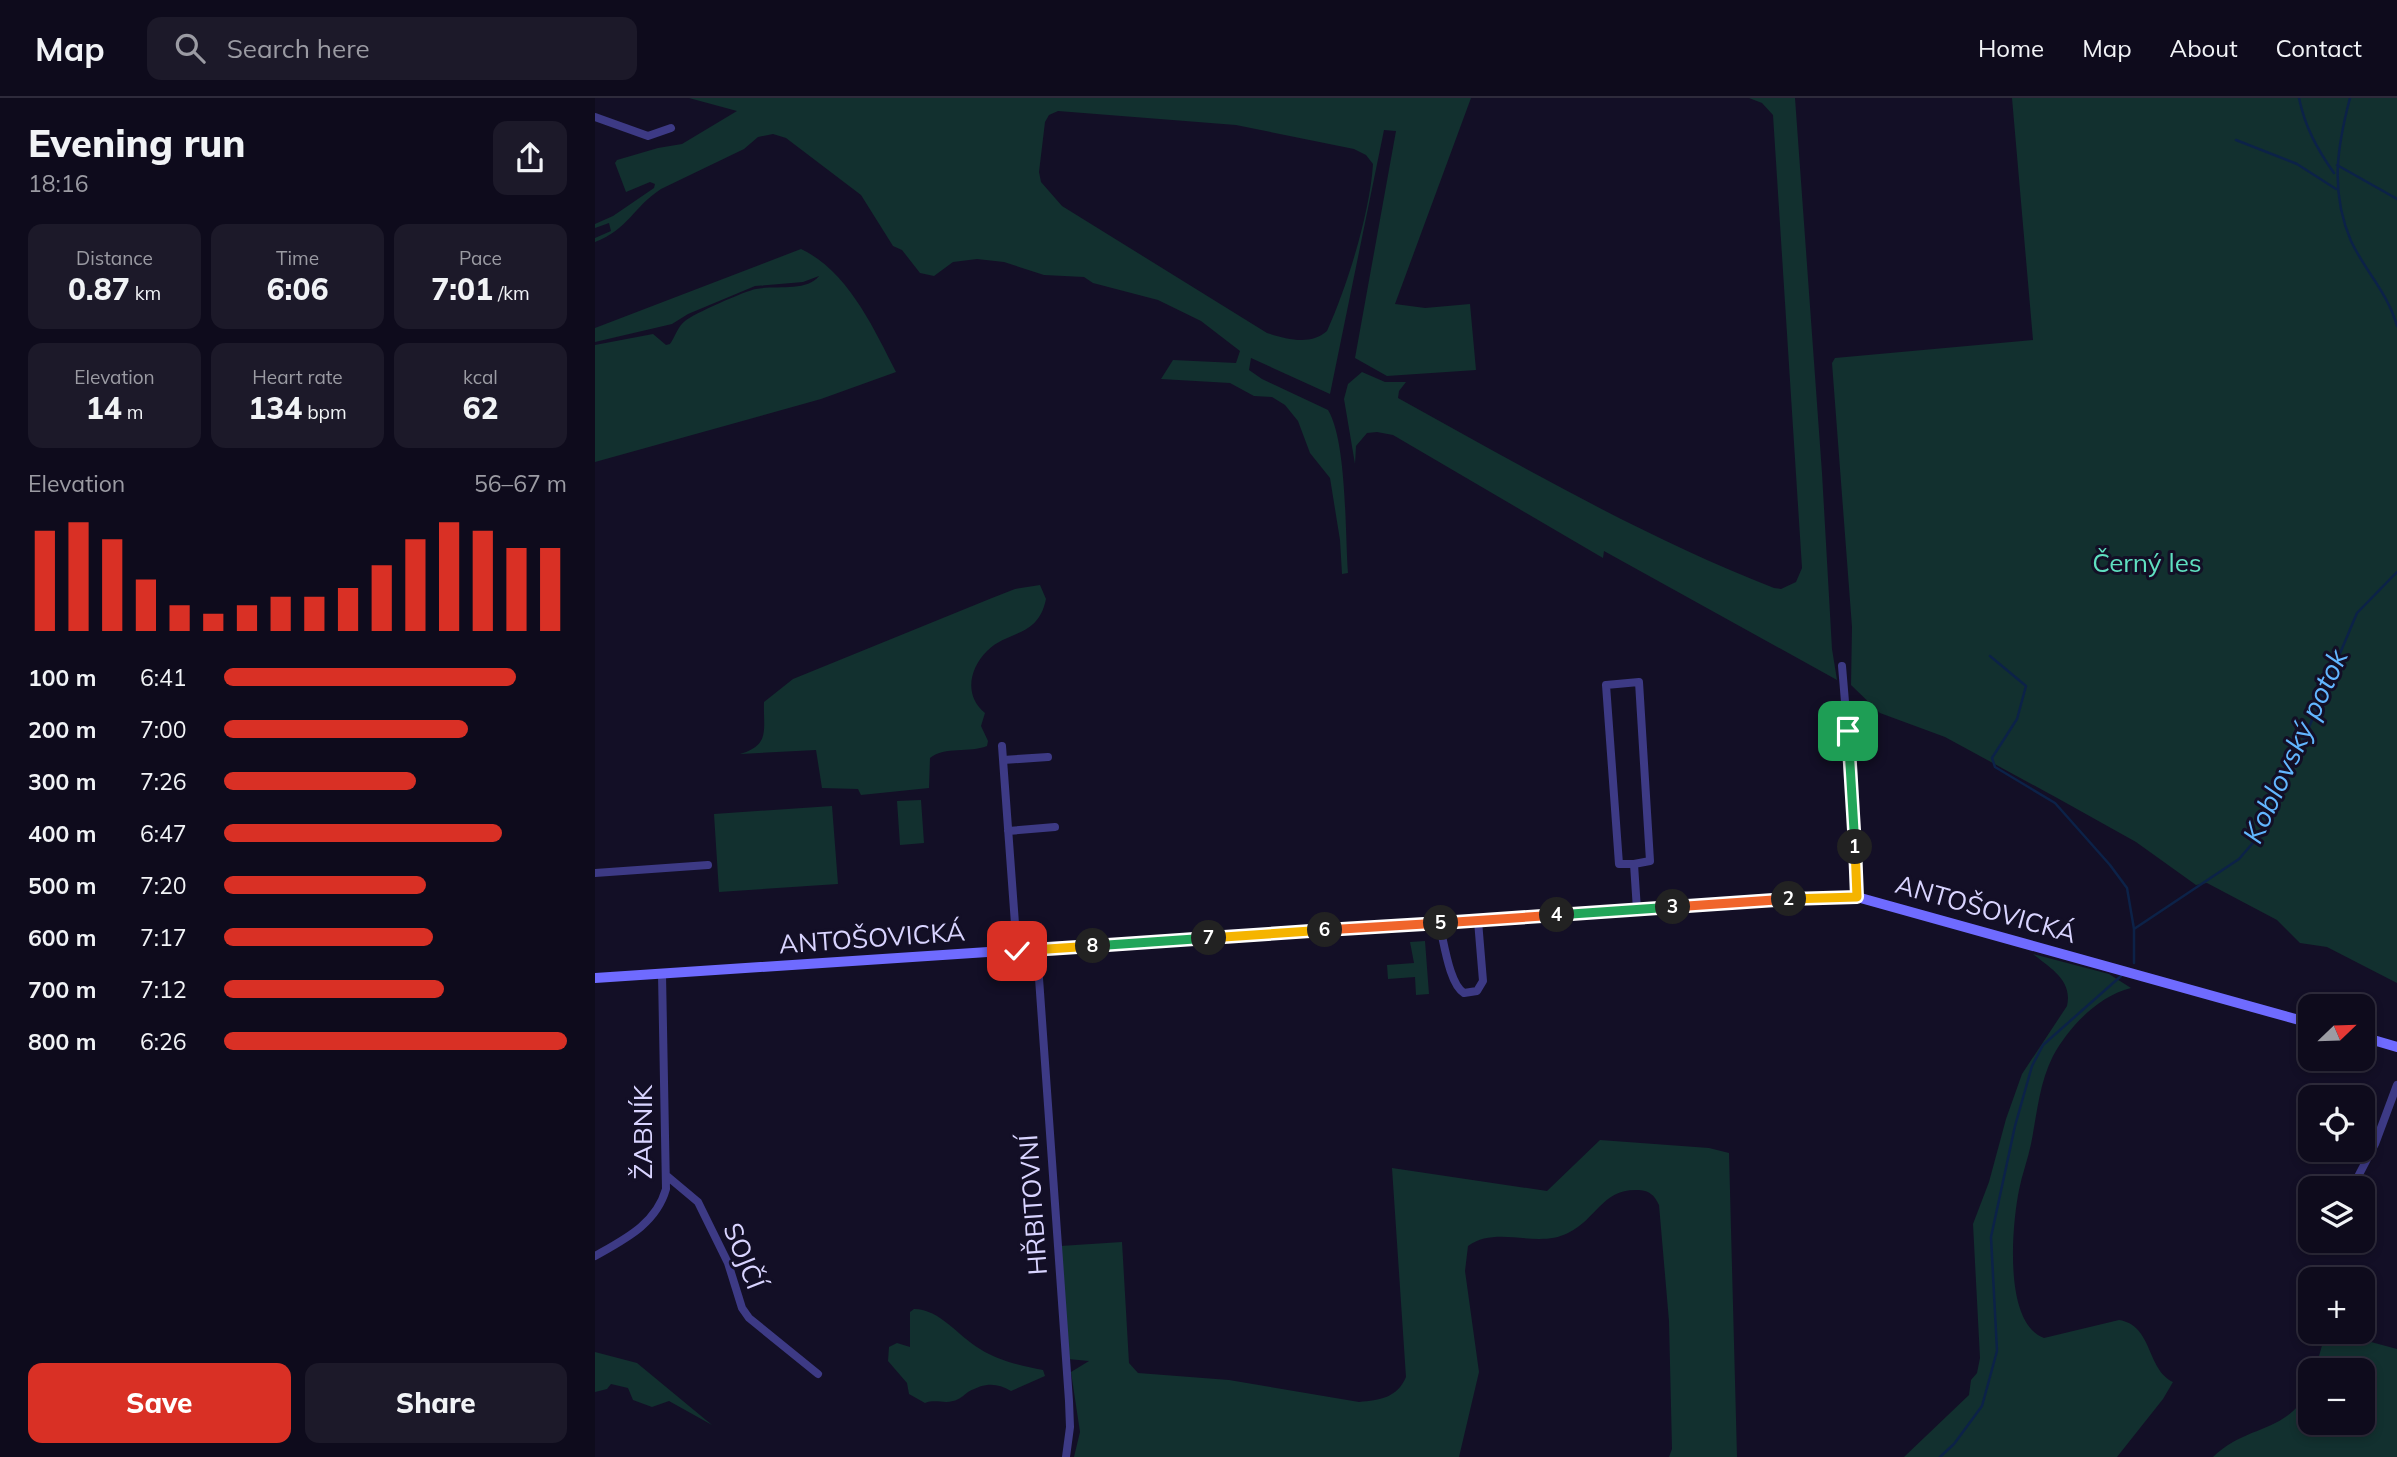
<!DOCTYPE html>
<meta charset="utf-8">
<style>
body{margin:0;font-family:Mulish,sans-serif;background:#1c1929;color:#f1f3f6;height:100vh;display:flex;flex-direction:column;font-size:26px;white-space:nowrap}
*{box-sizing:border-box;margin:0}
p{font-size:23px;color:#9b9ba3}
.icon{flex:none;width:38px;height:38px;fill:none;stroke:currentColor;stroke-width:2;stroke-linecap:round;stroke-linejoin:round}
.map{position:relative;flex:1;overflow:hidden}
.side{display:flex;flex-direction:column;background:#0e0b1c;width:595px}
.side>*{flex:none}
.needle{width:46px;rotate:67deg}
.fabs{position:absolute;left:1703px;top:896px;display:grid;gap:14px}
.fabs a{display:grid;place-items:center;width:77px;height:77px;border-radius:14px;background:#0e0b1c;box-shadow:0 4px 10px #0003,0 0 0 2px #2e2b3b;font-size:35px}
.pin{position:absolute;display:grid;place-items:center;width:60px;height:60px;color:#fff;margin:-30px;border-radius:14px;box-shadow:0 4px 10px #0006}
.km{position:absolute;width:35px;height:35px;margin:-18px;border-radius:50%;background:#222;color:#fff;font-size:19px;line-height:35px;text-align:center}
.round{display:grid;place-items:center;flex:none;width:74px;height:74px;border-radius:14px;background:#1c1929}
.headline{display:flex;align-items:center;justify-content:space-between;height:119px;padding:0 28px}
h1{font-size:38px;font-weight:800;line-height:52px}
.figures{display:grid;grid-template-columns:repeat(3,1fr);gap:10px;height:119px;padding:7px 28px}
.figures div{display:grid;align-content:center;border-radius:14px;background:#1c1929;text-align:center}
.figures b{font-size:30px;font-weight:800}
.figures small{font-size:19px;font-weight:400}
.figures p{font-size:19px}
.chart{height:196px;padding:14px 28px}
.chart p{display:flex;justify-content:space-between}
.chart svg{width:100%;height:126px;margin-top:7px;stroke:#d93025;stroke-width:6}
.primary-button{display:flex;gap:14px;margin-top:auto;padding:14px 28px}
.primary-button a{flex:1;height:80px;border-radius:14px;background:#d93025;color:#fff;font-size:28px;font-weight:800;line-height:80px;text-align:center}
.primary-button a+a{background:#1c1929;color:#f1f3f6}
ul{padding:0 28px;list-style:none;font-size:23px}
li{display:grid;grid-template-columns:112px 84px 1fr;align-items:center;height:52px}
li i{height:18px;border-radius:9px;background:#d93025}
header{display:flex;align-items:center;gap:42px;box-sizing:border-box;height:98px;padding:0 35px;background:#0e0b1c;border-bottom:2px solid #2e2b3b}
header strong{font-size:33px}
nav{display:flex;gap:38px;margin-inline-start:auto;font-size:24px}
.search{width:490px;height:63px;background:#1c1929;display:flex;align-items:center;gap:18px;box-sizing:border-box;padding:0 24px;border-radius:14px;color:#9b9ba3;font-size:26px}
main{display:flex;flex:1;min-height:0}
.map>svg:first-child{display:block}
.green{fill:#12302f;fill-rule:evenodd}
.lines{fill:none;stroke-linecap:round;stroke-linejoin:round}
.stream{stroke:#0c2248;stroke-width:2.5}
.street{stroke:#3d3a85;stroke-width:8}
.secondary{stroke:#6f6bff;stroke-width:10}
.split-1-casing{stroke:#fff;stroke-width:14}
.split-2-casing{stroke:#fff;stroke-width:14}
.split-3-casing{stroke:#fff;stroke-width:14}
.split-4-casing{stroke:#fff;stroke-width:14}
.split-5-casing{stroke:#fff;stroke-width:14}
.split-6-casing{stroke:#fff;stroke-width:14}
.split-7-casing{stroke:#fff;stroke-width:14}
.split-8-casing{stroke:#fff;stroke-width:14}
.split-9-casing{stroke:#fff;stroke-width:14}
.split-1{stroke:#22a559;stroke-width:9}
.split-2{stroke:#f5b400;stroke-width:9}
.split-3{stroke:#f0652b;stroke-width:9}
.split-4{stroke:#22a559;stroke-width:9}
.split-5{stroke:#f0652b;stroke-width:9}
.split-6{stroke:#f0652b;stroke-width:9}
.split-7{stroke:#f5b400;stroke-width:9}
.split-8{stroke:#22a559;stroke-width:9}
.split-9{stroke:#f5b400;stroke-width:9}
.labels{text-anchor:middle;stroke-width:6;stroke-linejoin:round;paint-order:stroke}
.park-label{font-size:26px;fill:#5fe0c0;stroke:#130f26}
.street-label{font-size:26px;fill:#d9d4ff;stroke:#130f26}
.water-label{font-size:28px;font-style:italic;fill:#62b6ff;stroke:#130f26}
</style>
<header>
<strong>Map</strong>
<div class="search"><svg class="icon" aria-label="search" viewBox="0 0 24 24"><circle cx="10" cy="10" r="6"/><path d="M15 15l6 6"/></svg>Search here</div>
<nav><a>Home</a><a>Map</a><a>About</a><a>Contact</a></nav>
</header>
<main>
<section class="side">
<div class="headline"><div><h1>Evening run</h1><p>18:16</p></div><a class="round"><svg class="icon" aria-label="share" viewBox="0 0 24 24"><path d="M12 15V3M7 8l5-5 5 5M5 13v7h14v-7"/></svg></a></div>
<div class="figures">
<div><p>Distance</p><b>0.87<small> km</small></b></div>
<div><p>Time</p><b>6:06</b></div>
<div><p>Pace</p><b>7:01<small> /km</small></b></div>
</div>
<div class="figures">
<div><p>Elevation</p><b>14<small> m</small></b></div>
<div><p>Heart rate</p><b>134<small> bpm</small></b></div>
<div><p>kcal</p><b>62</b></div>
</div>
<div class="chart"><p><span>Elevation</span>56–67 m</p>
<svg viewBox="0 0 160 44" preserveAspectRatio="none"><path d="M5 44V9M15 44V6M25 44V12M35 44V26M45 44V35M55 44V38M65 44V35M75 44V32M85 44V32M95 44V29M105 44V21M115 44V12M125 44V6M135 44V9M145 44V15M155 44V15"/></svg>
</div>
<ul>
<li><b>100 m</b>6:41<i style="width:85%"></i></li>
<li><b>200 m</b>7:00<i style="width:71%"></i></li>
<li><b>300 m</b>7:26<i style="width:56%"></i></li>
<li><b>400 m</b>6:47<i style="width:81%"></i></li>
<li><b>500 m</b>7:20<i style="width:59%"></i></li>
<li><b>600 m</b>7:17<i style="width:61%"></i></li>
<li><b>700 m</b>7:12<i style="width:64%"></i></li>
<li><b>800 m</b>6:26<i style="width:100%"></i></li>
</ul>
<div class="primary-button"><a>Save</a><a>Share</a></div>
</section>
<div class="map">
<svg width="1802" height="1359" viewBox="0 0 1802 1359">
<rect width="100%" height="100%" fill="#130f26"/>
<path class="green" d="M94,0h782l-76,206 30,4 45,-4 6,66 -89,6 -32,-18 41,-227 -12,-1 -54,264 -79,-36 -2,12 13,9 66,31c19,31 17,124 20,163l-6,1 -2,-34 -10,-62 -20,-25 -12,-32 -13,-16 -13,-8 -18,-1 -24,-13 -69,-4 12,-19 63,3 4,-12 -39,-30 -43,-21 -65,-17 -9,-6 -40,-2 -40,-13 -27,-3 -24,3 -19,14 -14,-3 -18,-23 -9,-4 -32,-51 -75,-57 -13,-4 -15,3 -14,12 -83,40c-28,18 -32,40 -66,53v-4l16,-7 -2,-8 -14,5v-4l18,-8 41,-28 1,-4 -5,-2 -24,10 -11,-29 2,-3 41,-12 24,-4 55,-33zM463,13l178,14 118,24 12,6 7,9c-3,49 -26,123 -46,167 -17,15 -40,8 -60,2l-205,-127 -21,-24 -2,-10 6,-50 4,-7z
M1154,0h46l27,375 10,176 5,31 -233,-129 -1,7 -210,-123 -16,-3 -10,1 -11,13 -1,18 -11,-65 4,-15 14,-12 23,10h21l-7,9 -1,7c123,68 245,139 376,190l7,1 15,-7 6,-14 -29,-453 -11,-12z
M1417,0h385v885l-70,-36 -27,-4 -23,-23 -70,-37 -11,2 -60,-43 -77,-43 -114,-62 -65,-24 -29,-28 1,-58 -20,-264 3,-5 198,-18z
M206,151c47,22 73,80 95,123l-75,27 -226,63v-117l58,-11 13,11 4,-1c5,-7 8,-18 15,-23 8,-7 60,-30 71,-32 19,-4 51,3 63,-13l-16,6 -48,4 -67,28 -16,10 -77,18v-14z
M445,487l6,14c-8,39 -38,31 -59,52 -18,18 -23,45 -2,62l-4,13 7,15 -1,5c-18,7 -42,0 -57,12l-1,30 -68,7 -3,-6 -36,-1 -6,-38 -76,4c31,-9 23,-25 24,-52l29,-23 199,-81 23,-9z
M326,702l3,43 -24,2 -3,-44z
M237,708l6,78 -119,8 -5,-78z
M830,843l4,53 -13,1 -1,-18 -27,2 -1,-14 27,-2 -4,-21z
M1438,856l76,20 22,14c-33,8 -62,39 -78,68 -14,28 -16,58 -22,88 -3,15 -9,30 -12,46 -7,35 -16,133 25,148l75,-18c34,5 27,49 54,62l-10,17 -46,58h-213l65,-62 2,-15 6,-7 3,-15 -7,-134 16,-42 17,-63 16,-45 45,-68c6,-26 -17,-38 -34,-52z
M1005,1042l109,8 20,5 8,304h-68l3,-8 -3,-128 -10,-116c-5,-10 -9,-14 -20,-15 -37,-2 -42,29 -71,43 -31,16 -71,-8 -100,13l-3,25 14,101 -20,85h-385l6,-25 -9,-60 18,-11 -21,-2 -8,-113 62,-4 7,121 9,10 91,7 130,22c21,-2 38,-4 47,-25l-14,-209 155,23z
M319,1211c26,0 45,28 66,40 19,12 42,17 63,21l2,6 -34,15c-15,-9 -27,-8 -43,1 -4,3 -9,8 -15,9 -9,3 -17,-2 -28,2l-16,-9 -2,-11 -19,-22 1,-14 8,-4 13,4v-35z
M1739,1234l63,17v108h-184c35,-34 77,-23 97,-71v37h53v-53h-48l10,-35 3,-3z
M0,1254l42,11 75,62 -43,-24 -17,6 -19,-7 -5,-12 -17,-4 -4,5 -12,3z"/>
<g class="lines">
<path class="stream" d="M1704,0c6,29 18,51 35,75
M1755,0c-13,49 -20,94 1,143 14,30 37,52 46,85
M1641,42l61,24 39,25
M1742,67l60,34
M1395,558l36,30 -9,33 -25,39 3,9 60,36 55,62 17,23 7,41
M1539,865v-34l105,-70 19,-22 35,-72 64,-152 40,-41
M1345,1359l14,-13 28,-38 15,-55 -6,-114 24,-111 17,-60 11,-21 78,-69"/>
<path class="street" d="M0,19l53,19 23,-8
M1247,568l11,131 4,100
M407,648l15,205
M408,662l45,-3
M413,733l47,-4
M1039,766h-15l-13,-179 33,-3 11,179 -16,3 3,46
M0,775l113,-8
M844,825c5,18 10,61 25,70l13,-2 6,-10 -5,-60
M442,852l32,451 1,26 -4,30
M72,1078l31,26 30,61 14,45 7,10 69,56
M1757,1090l23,-44 22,-59
M0,1158c30,-17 61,-32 71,-67l-4,-215"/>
<path class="secondary" d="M0,880l1129,-75 133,-6 453,126
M1768,939l34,10"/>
</g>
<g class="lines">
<defs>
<path id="split-1" d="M1253,633l7,116"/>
<path id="split-2" d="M1194,801l68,-2 -2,-50"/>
<path id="split-3" d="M1078,809l116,-8"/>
<path id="split-4" d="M962,817l116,-8"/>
<path id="split-5" d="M846,825l116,-8"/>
<path id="split-6" d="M730,832l116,-7"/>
<path id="split-7" d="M614,840l116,-8"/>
<path id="split-8" d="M498,848l116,-8"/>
<path id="split-9" d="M422,853l76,-5"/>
</defs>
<use href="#split-1" class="split-1-casing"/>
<use href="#split-2" class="split-2-casing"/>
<use href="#split-3" class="split-3-casing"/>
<use href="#split-4" class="split-4-casing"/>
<use href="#split-5" class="split-5-casing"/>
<use href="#split-6" class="split-6-casing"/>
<use href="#split-7" class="split-7-casing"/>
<use href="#split-8" class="split-8-casing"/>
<use href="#split-9" class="split-9-casing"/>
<use href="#split-1" class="split-1"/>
<use href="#split-2" class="split-2"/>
<use href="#split-3" class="split-3"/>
<use href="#split-4" class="split-4"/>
<use href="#split-5" class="split-5"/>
<use href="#split-6" class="split-6"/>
<use href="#split-7" class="split-7"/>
<use href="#split-8" class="split-8"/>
<use href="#split-9" class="split-9"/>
</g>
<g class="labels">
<g class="park-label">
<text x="1552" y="474">Černý les</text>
</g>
<g class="street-label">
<text transform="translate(1391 811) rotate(16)" y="9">ANTOŠOVICKÁ</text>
<text transform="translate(277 840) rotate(-4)" y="9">ANTOŠOVICKÁ</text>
<text transform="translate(48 1034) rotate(-90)" y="9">ŽABNÍK</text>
<text transform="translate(438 1107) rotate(-94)" y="9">HŘBITOVNÍ</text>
<text transform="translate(149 1158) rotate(68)" y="9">SOJČÍ</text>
</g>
<g class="water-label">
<text transform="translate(1700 648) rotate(-65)" y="10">Koblovský potok</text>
</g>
</g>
</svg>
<div class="fabs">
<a><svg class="needle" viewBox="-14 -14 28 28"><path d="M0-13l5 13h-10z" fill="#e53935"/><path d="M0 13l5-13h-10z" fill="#9b9ba3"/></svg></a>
<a><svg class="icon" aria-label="locate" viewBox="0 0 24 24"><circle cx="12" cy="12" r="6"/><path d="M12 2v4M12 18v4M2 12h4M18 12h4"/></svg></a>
<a><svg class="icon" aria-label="layers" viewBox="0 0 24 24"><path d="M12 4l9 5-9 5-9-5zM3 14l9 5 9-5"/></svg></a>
<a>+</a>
<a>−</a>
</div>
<div class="pin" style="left:1253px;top:633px;background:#1e9e55"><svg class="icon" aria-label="arrive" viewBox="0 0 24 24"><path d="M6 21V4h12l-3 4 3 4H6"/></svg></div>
<div class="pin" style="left:422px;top:853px;background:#d93025"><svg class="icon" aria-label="check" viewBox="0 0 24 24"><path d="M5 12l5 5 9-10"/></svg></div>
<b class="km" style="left:1260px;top:749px">1</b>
<b class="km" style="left:1194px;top:801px">2</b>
<b class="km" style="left:1078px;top:809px">3</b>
<b class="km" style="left:962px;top:817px">4</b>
<b class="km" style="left:846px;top:825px">5</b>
<b class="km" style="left:730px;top:832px">6</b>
<b class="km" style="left:614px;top:840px">7</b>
<b class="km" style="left:498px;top:848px">8</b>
</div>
</main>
